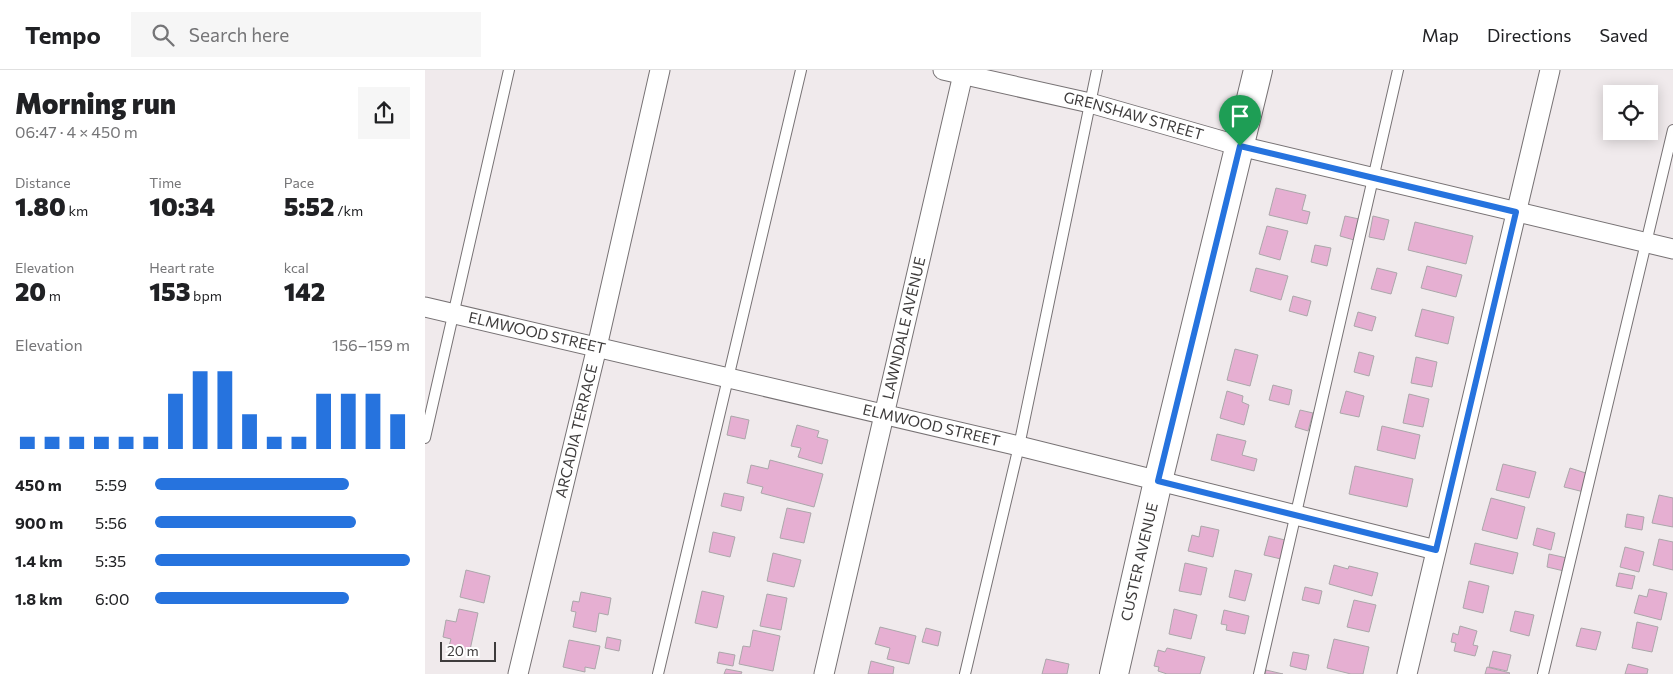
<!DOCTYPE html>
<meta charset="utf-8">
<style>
body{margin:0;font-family:Commissioner,sans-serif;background:#f6f6f6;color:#202124;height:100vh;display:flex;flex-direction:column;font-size:19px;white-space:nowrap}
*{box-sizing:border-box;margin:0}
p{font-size:16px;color:#757577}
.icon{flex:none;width:28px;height:28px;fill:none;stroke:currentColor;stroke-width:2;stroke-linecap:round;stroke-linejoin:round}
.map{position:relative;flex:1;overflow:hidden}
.details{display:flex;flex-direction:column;background:#fff;width:425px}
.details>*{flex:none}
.fabs{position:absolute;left:1178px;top:15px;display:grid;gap:10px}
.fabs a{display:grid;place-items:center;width:55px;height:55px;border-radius:0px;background:#fff;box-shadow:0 2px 12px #0003;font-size:25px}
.scale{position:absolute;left:15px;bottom:12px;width:56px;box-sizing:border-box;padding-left:5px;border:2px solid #3e3c3c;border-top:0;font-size:14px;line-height:18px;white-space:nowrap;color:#3e3c3c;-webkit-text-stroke:4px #fff;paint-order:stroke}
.pin{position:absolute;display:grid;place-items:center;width:42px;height:42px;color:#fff;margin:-51px -21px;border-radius:50% 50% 50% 0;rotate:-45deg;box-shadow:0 0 5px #0007}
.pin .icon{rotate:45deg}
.round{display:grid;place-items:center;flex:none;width:52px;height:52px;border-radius:0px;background:#f6f6f6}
.summary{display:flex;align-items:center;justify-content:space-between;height:85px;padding:0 15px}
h1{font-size:28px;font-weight:800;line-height:38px}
.metrics{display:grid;grid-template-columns:repeat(3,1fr);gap:8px;height:85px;padding:5px 15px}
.metrics div{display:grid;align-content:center}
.metrics b{font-size:25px;font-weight:800}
.metrics small{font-size:14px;font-weight:400}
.metrics p{font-size:14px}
.chart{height:140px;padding:10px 15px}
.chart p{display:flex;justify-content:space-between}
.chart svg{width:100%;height:90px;margin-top:5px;stroke:#2673de;stroke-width:6}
ul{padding:0 15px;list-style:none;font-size:16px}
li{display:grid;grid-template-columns:80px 60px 1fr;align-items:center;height:38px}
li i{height:12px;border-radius:6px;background:#2673de}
header{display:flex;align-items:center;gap:30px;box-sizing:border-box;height:70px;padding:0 25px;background:#fff;border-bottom:1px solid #e0e0e0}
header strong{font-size:24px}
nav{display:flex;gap:28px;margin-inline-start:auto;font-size:18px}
.search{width:350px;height:45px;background:#f6f6f6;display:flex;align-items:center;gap:12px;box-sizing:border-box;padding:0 18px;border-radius:0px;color:#757577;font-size:19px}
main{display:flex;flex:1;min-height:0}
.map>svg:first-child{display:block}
.building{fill:#e6afd2;stroke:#aba7aa}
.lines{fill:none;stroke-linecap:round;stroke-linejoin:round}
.lane-casing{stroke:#777274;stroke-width:12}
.street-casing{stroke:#777274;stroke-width:21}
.secondary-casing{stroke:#777274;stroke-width:30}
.lane{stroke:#fff;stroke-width:10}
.street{stroke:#fff;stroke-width:19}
.secondary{stroke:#fff;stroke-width:28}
.route-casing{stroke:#fff;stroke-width:10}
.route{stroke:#2673de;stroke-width:6}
.labels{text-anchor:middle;stroke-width:4.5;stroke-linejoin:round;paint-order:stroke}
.street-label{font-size:15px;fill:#3e3c3c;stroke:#fff}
</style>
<header>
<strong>Tempo</strong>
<div class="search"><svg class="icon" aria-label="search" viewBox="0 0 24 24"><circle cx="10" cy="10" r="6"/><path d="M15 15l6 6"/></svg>Search here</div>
<nav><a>Map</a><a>Directions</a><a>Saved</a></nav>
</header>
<main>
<section class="details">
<div class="summary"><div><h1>Morning run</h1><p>06:47 · 4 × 450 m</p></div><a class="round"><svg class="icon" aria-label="share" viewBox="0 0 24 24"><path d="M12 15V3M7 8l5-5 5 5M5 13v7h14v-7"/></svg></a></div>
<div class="metrics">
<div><p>Distance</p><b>1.80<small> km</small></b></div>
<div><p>Time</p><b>10:34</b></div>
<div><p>Pace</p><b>5:52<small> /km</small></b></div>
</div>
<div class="metrics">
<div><p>Elevation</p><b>20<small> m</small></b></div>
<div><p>Heart rate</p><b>153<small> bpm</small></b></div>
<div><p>kcal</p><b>142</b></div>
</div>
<div class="chart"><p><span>Elevation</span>156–159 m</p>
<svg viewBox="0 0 160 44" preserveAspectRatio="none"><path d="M5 44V38M15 44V38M25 44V38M35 44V38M45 44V38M55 44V38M65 44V17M75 44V6M85 44V6M95 44V27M105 44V38M115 44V38M125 44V17M135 44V17M145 44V17M155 44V27"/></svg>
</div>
<ul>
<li><b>450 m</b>5:59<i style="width:76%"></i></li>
<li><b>900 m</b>5:56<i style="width:79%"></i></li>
<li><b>1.4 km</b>5:35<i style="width:100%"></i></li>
<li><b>1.8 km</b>6:00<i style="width:76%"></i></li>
</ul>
</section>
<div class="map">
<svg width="1248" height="604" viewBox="0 0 1248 604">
<rect width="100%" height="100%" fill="#f0eaec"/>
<path class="building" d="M851,118l30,7 -4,15 8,2 -3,12 -38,-9z
M920,146l14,3 -5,21 -14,-4z
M948,146l16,4 -5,20 -15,-3z
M990,152l58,14 -7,28 -58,-14z
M842,156l21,5 -8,29 -21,-6z
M890,175l16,3 -4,18 -16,-4z
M1002,196l35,9 -6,22 -35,-9z
M831,198l32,8 -7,24 -31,-9z
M952,198l20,5 -6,21 -20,-5z
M868,226l18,5 -4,15 -18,-5z
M997,239l32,8 -6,27 -33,-8z
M933,242l18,5 -4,14 -18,-5z
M810,279l23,6 -8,31 -23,-6z
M934,282l15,4 -5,20 -15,-4z
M991,287l21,5 -5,25 -21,-4z
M848,315l19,5 -3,15 -20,-5z
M802,321l16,5 -1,6 7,3 -5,20 -24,-7z
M921,321l18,5 -5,21 -19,-4z
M984,324l20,5 -6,28 -20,-4z
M875,340l13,3 -5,18 -13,-4z
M306,346l18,4 -4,19 -18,-4z
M372,355l22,6 -2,6 11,3 -6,24 -24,-7 3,-9 -10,-2z
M957,356l38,9 -5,24 -38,-9z
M792,364l29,7 -4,14 15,4 -3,12 -43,-11z
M345,390l53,14 -9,33 -53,-14 2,-6 -16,-4 4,-18 17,4z
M1078,394l33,8 -7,26 -33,-8z
M930,396l58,13 -6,28 -58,-13z
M1145,398l19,6 -5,18 -20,-5z
M299,423l20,4 -3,14 -20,-5z
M1234,425l14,3v29l-21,-4z
M1066,428l34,9 -8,32 -35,-9z
M362,438l24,5 -7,30 -24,-5z
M1202,444l17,3 -2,13 -17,-3z
M776,456l18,4 -6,27 -25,-6 4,-16 7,2z
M1112,458l18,5 -4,17 -18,-5z
M288,462l22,5 -5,20 -21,-5z
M844,466l16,4 -4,19 -17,-4z
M1234,469l14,3v28l-20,-5z
M1050,473l43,10 -5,21 -43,-10z
M1200,477l19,5 -5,20 -19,-5z
M348,483l28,7 -7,27 -27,-6z
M1124,484l18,4 -3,13 -17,-4z
M760,493l22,5 -6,27 -22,-4z
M909,495l14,4 1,-3 29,7 -6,23 -43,-12z
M41,500l24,6 -6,27 -24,-6z
M810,500l17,4 -7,27 -16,-4z
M1194,503l16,3 -3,13 -16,-3z
M1044,511l20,5 -6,27 -20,-5z
M880,517l17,4 -3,13 -17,-4z
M1224,519l18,4 -6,27 -27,-7 5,-18 8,2z
M277,521l22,5 -7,32 -22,-5z
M156,522l30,6 -3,17 -9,-2 -3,19 -23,-5 3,-15 -5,-1 2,-10 6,1z
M342,524l20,4 -6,32 -21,-4z
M929,530l22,5 -7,27 -22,-5z
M34,539l19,4 -8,37 -21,-4 2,-7 -8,-2 3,-17 10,2z
M749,539l23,6 -6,24 -22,-5z
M799,540l25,6 -4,18 -19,-4 1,-5 -6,-1z
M1090,541l19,4 -5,21 -19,-5z
M1212,552l21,5 -6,25 -20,-4z
M1035,556l17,5 -4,14 5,1 -3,10 -21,-5 2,-8 -5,-1 2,-9 5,2z
M455,557l36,9 -7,28 -22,-5 3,-11 -15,-4z
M501,558l15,4 -3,14 -16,-4z
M1156,558l20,4 -5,18 -20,-4z
M328,560l27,6 -7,35 -34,-7 4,-18 7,1z
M182,567l14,3 -2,11 -14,-3z
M909,569l35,8 -6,27h-12l-24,-6z
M144,570l31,6 -5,23 -10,-2v5l-22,-5z
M742,578l38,9 -5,17h-33l-9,-3 1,-4 -5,-1 4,-16 7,2z
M1068,581l18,4 -4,16 -18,-4z
M294,582l16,3 -2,11 -16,-3z
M868,582l16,3 -3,15 -16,-4z
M621,589l23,5 -2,10h-25z
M446,591l23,6 -1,7h-25z
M1203,594l20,5 -1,5h-22z
M1062,597l23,6 -1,1h-24z
M301,599l16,3 -1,2h-17z
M841,600l17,4h-18z"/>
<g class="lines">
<defs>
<path id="lane" d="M0,368l84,-368
M233,604l143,-604
M540,604l54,-228 78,-376
M834,604l139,-604
M1118,604l130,-544"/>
<g id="street">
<path id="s1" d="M518,0l147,33 150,43 433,103"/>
<path id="s2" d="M0,237l594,139 417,104"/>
<path id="s3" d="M93,604l79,-327 63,-277"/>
<path id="s4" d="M399,604l140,-604"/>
<path d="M982,604l143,-604"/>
</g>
<g id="secondary">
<path id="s5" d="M689,604l44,-193 100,-411"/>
</g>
</defs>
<use href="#lane" class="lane-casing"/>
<use href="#street" class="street-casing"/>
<use href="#secondary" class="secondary-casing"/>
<use href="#lane" class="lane"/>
<use href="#street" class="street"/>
<use href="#secondary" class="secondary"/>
</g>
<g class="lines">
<defs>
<path id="route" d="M815,76l276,66 -80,338 -278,-69z"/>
</defs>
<use href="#route" class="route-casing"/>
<use href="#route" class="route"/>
</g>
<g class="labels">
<g class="street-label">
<text dy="5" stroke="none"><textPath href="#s1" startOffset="196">GRENSHAW STREET</textPath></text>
<text dy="5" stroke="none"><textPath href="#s4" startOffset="355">LAWNDALE AVENUE</textPath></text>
<text dy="5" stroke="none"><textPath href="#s2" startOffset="115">ELMWOOD STREET</textPath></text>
<text dy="5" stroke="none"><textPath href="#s2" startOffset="520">ELMWOOD STREET</textPath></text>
<text dy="5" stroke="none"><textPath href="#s3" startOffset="250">ARCADIA TERRACE</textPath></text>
<text dy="5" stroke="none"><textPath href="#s5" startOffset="115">CUSTER AVENUE</textPath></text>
</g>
</g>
</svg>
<div class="fabs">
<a><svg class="icon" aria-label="locate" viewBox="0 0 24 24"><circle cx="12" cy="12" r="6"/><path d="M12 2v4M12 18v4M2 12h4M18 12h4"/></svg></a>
</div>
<div class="scale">20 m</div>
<div class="pin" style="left:815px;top:76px;background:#1e9e55"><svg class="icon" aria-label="arrive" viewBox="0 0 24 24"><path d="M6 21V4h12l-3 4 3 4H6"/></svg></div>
</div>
</main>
